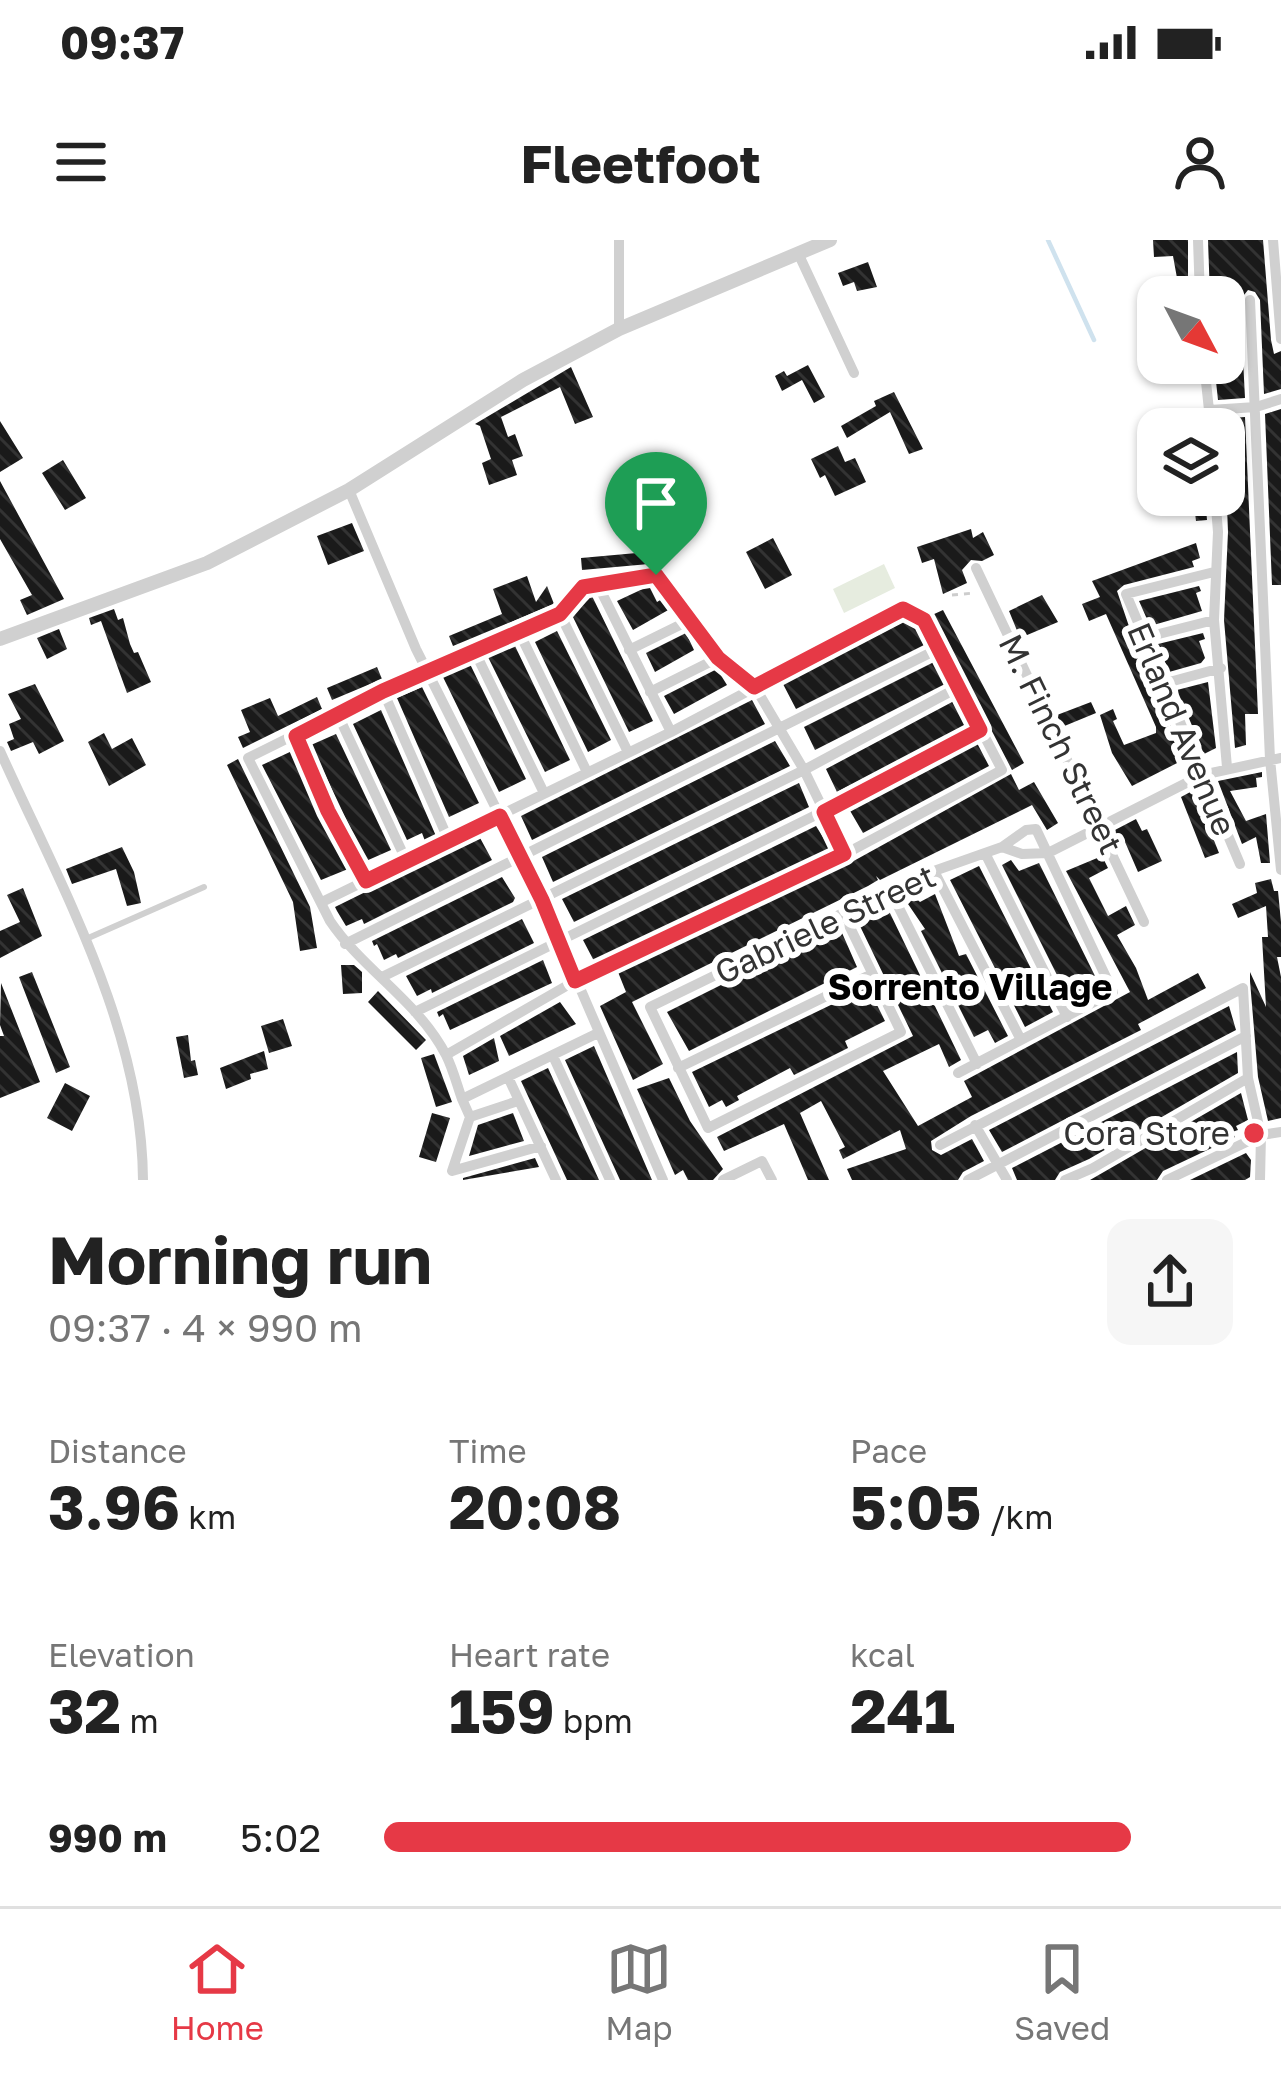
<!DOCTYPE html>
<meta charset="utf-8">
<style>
body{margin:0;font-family:"Golos Text",sans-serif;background:#f6f6f6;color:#222;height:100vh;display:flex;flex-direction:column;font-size:45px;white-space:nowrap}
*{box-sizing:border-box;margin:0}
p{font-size:39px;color:#767676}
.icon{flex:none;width:66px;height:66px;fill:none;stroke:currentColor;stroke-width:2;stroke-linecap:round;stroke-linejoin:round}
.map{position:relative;height:940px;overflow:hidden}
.panel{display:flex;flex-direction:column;background:#fff;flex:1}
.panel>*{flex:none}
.needle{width:78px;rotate:131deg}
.controls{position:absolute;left:1137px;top:36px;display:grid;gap:24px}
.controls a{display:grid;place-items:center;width:108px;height:108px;border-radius:24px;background:#fff;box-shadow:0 3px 9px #0004;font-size:60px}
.pin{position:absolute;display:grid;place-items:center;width:102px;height:102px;color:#fff;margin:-123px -51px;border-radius:50% 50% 50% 0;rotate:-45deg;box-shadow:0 0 12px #0007}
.pin .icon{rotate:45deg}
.round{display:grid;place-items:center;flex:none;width:126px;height:126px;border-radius:24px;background:#f6f6f6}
.summary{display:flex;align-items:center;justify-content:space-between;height:204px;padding:0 48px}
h1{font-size:66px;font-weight:700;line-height:90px}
.figures{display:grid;grid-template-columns:repeat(3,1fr);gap:18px;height:204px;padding:12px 48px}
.figures div{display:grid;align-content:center}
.figures b{font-size:60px;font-weight:700}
.figures small{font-size:33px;font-weight:400}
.figures p{font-size:33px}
ul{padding:0 48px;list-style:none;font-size:39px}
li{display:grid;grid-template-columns:192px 144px 1fr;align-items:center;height:90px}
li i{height:30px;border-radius:15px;background:#e63946}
.status{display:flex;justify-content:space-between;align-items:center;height:84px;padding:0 60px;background:#fff;direction:ltr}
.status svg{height:33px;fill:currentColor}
header{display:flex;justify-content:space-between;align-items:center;height:156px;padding:0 48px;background:#fff;font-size:54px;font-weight:700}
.tab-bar{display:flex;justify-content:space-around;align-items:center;height:168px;border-top:3px solid #e0e0e0;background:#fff;font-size:33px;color:#767676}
.tab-bar a{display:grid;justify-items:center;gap:6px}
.tab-bar .on{color:#e63946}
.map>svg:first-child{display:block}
.park{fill:#e6ecdf}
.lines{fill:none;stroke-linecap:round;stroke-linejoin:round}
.stream{stroke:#cfe2ee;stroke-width:4.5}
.building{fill:url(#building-back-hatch)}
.path{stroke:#cdcdcd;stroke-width:3;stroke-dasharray:6 6;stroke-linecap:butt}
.service{stroke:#d0d0d0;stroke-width:6}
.minor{stroke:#d0d0d0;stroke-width:10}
.tertiary{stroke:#d0d0d0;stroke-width:14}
.route-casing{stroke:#fff;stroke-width:24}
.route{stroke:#e63946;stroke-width:15}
.poi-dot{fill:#e63946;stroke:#fff;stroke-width:4.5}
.labels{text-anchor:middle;stroke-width:12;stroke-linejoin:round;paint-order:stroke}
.street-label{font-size:33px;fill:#333;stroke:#fff}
.poi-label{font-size:33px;fill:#333;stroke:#fff;text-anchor:end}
.neighbourhood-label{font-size:36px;font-weight:bold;fill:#000;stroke:#fff}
</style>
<div class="status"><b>09:37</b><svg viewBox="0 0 49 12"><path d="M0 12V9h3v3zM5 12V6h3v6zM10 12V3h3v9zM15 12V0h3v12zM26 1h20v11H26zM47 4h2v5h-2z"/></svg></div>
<header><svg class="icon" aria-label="menu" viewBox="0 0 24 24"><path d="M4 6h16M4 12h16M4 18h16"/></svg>Fleetfoot<svg class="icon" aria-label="person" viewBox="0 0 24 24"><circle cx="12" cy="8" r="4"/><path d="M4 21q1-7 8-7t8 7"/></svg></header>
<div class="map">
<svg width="1281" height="940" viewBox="0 0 1281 940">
<defs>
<pattern id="building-back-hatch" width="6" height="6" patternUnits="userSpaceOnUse" patternTransform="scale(3)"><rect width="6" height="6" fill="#1a1a1a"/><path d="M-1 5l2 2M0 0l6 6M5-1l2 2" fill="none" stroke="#333"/></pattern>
</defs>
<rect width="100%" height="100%" fill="#fff"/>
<path class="park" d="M884,324l11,24 -51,25 -11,-24z"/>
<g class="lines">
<path class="stream" d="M1048,0l46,100"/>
</g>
<path class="building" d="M1153,0h35v36l-11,2 -4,-22 -19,1z
M1208,0h55l8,100 3,14 7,-3v38l-17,5 -4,-94 -5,-8 -7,-2 -8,10 5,98 -27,2 -4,-37h10v-66h-14z
M868,22l9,25 -20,4 -3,-9 -11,4 -5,-13z
M808,125l17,32 -11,6 -12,-23 -20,11 -7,-15 9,-5 3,5z
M571,127l22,50 -18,7 -15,-37 -59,30 7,20 7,-3 8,22 -11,4 5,15 -28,10 -7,-22 9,-4 -11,-33 -5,-2z
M894,152l29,57 -14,5 -19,-42 -43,26 -6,-12 35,-20 -2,-5z
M1281,169v176h-9l-7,-171z
M1245,177l13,297h-13l1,31 -11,3 -11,-128 4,-88 -4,-103h-3l-1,-10z
M0,181l23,37 -23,14z
M838,206l7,16 10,-4 11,24 -31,14 -10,-21 -5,3 -9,-19z
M63,220l23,38 -21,12 -23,-37z
M0,241l64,118 -37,16 -7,-15 12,-5 -32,-56z
M1181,255h24l2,25 -11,1 -1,-8 -15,1z
M352,283l12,28 -36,14 -11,-29z
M971,289l2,9 10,-6 11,23 -12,6 -11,-1 -9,10 5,13 -24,11 -9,-35 -12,4 -5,-16z
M773,298l19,37 -27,14 -19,-37z
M1196,303l4,15 -8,3 2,6 -70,18 -7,6 17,50 51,118 -53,27 -20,-33 -12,-38 13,-6 4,10 -4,2 11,24 32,-12v-6l-50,-113 -17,7 -7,-17 18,-7 -8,-16z
M659,311l1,12 -78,7 -1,-12z
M527,336l9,26 11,-16 7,18 -101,42 -4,-10 53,-22 -9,-25z
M649,346l8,16 5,-3 8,10 -37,21 -16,-29z
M1199,346l2,5 -5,2 6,18 -52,15 -11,-25z
M1042,355l16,27 -38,16 -11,-27z
M592,356l61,125 -24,11 -57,-117z
M114,369l4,11 5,-2 7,26 4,9 4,-1 13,30 -24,11 -26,-72 -10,4 -2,-7z
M943,370l81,153 -12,7 -80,-155z
M905,381l12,6 7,18 -128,64 -13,-25z
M59,389l8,20 -20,10 -10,-21z
M557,391l54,109 -23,12 -53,-110z
M686,393l8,17 -39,22 -9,-19z
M1203,393l2,6 -6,2 6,17 -4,5 -32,9 -11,-28z
M515,406l55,114 -25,12 -57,-115z
M934,422l11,22 -130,66 -11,-23z
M470,424l56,115 -27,13 -56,-115z
M377,427l5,12 -50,21 -5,-12z
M717,429l10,16 -53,29 -10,-18z
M1208,442l8,66 -12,6 -27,-64z
M35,444l29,57 -25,13 -6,-12 -22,9 -4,-9 7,-3 -5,-15 12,-5 -13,-25z
M422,447l57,116 -30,14 -52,-119z
M317,457l5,12 -79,39 -5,-11 12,-5 -9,-22 29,-12 8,18z
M752,460l13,24 -233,116 -11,-24z
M954,461l12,25 -129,66 -11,-23z
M1091,462l5,11 -34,14 -5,-12z
M381,470l55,126 -11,5 -3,-8 -15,7 -54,-116z
M104,493l8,16 20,-11 14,27 -37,21 -21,-44z
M336,494l55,116 -25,11 -55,-116z
M775,501l15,25 -237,116 -11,-25z
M977,503l12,23 -126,67 -14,-24z
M292,511l56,118 -27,11 -59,-115z
M238,519l72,148 7,41 -17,3 -7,-49 -66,-137z
M1262,532v5l-6,1 1,9 -27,4 16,30 20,-7 4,49h-9l-5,-26 -14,7 -24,-63z
M1011,534l8,16 15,-8 24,41 -11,7 -15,-25 -152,75 -4,-4 2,4 -10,6 -236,116 31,62 -30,16 -33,-74 26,-14 -8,-20 232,-109z
M799,543l10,24 -235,115 -12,-23z
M1194,550l25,63 -14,5 -24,-61z
M1136,579l6,12 5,-2 15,32 -24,11 -16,-37 -6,3 -3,-7z
M816,586l15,24 -237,111 -11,-21z
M479,596l13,24 -128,64 -2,-5 -16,7 -9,-15 -2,-4z
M122,607l12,25 7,31 -14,3 -11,-37 -44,15 -6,-15z
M1102,616l6,12 -19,10 19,38 18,-10 9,19 -18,10 19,33 12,32 50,-27 8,15 -68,36 3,6 -170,86 -40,25 1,9 9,5 31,-16 12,22 -21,11 -5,8h-106l-5,-11 59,-20 -6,-19 -57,29 -4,-9 6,-3 -24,-46 -21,12 29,67h-21l-24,-56 -60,27 -7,-14 196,-101 -54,-112 14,-9 15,-6 73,151 -12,7 -10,-23 -56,27 35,55 54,-29 -8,-16 166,-89 -64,-121z
M1011,620l8,11 20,-8 59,119 -29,17 -67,-134z
M979,626l74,146 -28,15 -75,-147z
M502,637l13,21 -2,4 -115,56 -2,-4 -12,6 -7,-16 -3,2 -2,-5z
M1271,639l3,12h4l3,31v35h-4l4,20v141l-13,3 -10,-44 -8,-96v-9l16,35 -4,-70h6l-2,-31 -28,12 -6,-14 25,-11 -2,-10z
M23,648l19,48 -42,22v-27l20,-9 -13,-27z
M935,654l24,62 7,-2 42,82 -13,7 -7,-13 -14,7 -53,-106 4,-2 -17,-25 7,-7 5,5z
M522,679l12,24 -102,50 -1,-4 -14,7 -11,-20z
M839,686l18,41 -168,84 -22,-39z
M543,720l9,23 -102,47 -7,-16 -4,3 -2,-5z
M341,725h13l8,7v21l-19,1z
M32,732l38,95 -14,6 -37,-96z
M1,743l39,99 -40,16v-62h4l-4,-11z
M868,747l17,34 -40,20 3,7 -54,27 -4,-7 -53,28 2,4 -13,7 -4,-7 -13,7 -17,-35z
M378,751l48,49 -10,10 -48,-48z
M560,762l16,22 -67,32 -9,-20z
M1229,766l7,24 -234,122 -13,-22z
M283,779l9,27 -23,7 -8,-27z
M188,795l3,26 4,-1 3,15 -14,3 -8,-41z
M494,798l5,23 -30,14 -6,-19z
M594,806l58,134h-32l-55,-120z
M264,811l4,18 -18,5 1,5 -25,10 -6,-21z
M1237,812l1,21 -149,86 -29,13 -5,8h-38l-5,-12z
M434,814l18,48 -16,5 -15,-49z
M548,828l51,112h-32l-46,-99z
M669,838l21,43 33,48 -10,11h-25l-5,-10 -8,5 -38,-86z
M65,843l25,13 -18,35 -25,-13z
M1241,853l7,27 -12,6 2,4 -6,2 3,5 -72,34 -6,9h-67z
M432,873l18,5 -14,44 -17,-5z
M513,873l11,28 -55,15 9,-31z
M1246,913l5,7 -1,17 -5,3h-55z
M535,918l4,9 -76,13v-2z"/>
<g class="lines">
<path class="path" d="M952,355l22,-2"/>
<path class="service" d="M86,699l118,-52"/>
<path class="minor" d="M1198,0l2,57
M1273,0l8,99
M798,13l56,120
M1250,60l20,459 11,111
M619,89v-89
M1204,123l7,66
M1210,170l46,-3 25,-8
M349,250l67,159 126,251 121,280
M1215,255l3,37 -4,88 13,147
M976,328l168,354
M1214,332l-88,22 114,270
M597,343l74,149
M560,374l67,136
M519,392l68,140
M1143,398l71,-18
M474,410l70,143
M629,410l59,-29
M1162,444l59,-16
M383,451l66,150
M650,452l68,-34
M338,475l68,145
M296,496l33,75 37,71
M0,511c61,136 142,277 143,429
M1002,607l20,7 26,-1 154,-78 79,-17
M985,613l82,164
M934,631l87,169
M891,652l86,172
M322,662l349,-170 232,-123 21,11 78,150 -157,84 -270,127 -129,74
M843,673l58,119 -193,96 -58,-121 193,-94 91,-42 68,-24 24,-17 10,-1 77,163 -155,81
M345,704l593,-295
M382,737l422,-207 155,-83
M415,772l409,-201 156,-81
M553,816l57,124
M678,828l194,-94
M508,837l48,103
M462,859c-5,-14 -9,-30 -16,-44 -28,-54 -83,-85 -116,-134l-82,-163 135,-67 177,-77 23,-27 73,-12 62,83 37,29 49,83 41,84
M470,877l48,-16
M975,885l32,55
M940,905l303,-157 5,90 13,57 -1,45
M541,906l-89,25 18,-54 -8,-18 136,-66
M723,940l39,-19 10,19
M968,940l278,-144
M1065,940l28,-12 155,-90
M1167,940l94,-45 20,-3"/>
<path class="tertiary" d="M0,399l207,-76 142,-73 174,-110 96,-51 211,-89"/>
</g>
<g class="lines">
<defs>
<path id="route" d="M656,335l62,83 36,29 149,-78 21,11 56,110 -156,82 20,42 -269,127 -33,-81 -42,-84 -134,65 -38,-70 -32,-75 87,-45 177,-77 23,-27z"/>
</defs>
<use href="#route" class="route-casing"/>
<use href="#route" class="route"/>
</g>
<circle class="poi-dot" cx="1254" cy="893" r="12"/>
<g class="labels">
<g class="street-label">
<text transform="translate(1182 489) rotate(67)" y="12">Erland Avenue</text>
<text transform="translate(1061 504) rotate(64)" y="12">M. Finch Street</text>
<text transform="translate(825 684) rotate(-25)" y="12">Gabriele Street</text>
</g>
<g class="poi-label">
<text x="1230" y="905">Cora Store</text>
</g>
<g class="neighbourhood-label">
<text x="970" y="760">Sorrento Village</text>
</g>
</g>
</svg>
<div class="controls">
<a><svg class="needle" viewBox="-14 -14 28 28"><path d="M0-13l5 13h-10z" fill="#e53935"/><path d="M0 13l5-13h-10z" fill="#767676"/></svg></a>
<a><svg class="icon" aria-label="layers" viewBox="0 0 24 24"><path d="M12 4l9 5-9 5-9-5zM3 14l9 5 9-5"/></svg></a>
</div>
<div class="pin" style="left:656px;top:335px;background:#1e9e55"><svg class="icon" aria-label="arrive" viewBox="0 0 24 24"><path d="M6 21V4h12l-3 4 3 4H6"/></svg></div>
</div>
<section class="panel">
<div class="summary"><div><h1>Morning run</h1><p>09:37 · 4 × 990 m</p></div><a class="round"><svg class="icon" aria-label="share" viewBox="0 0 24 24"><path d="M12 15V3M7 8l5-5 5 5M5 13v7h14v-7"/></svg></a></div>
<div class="figures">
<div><p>Distance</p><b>3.96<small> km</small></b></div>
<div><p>Time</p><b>20:08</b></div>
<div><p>Pace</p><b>5:05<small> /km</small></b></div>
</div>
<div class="figures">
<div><p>Elevation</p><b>32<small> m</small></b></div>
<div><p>Heart rate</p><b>159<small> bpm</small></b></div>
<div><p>kcal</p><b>241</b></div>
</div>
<ul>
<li><b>990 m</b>5:02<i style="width:88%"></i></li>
</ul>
</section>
<nav class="tab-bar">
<a class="on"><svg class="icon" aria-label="home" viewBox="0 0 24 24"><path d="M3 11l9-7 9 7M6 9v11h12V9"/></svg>Home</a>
<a><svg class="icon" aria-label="map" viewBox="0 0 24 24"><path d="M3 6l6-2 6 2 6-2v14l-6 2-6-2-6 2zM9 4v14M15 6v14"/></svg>Map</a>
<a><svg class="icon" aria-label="saved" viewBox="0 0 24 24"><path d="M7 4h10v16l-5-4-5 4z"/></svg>Saved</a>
</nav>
